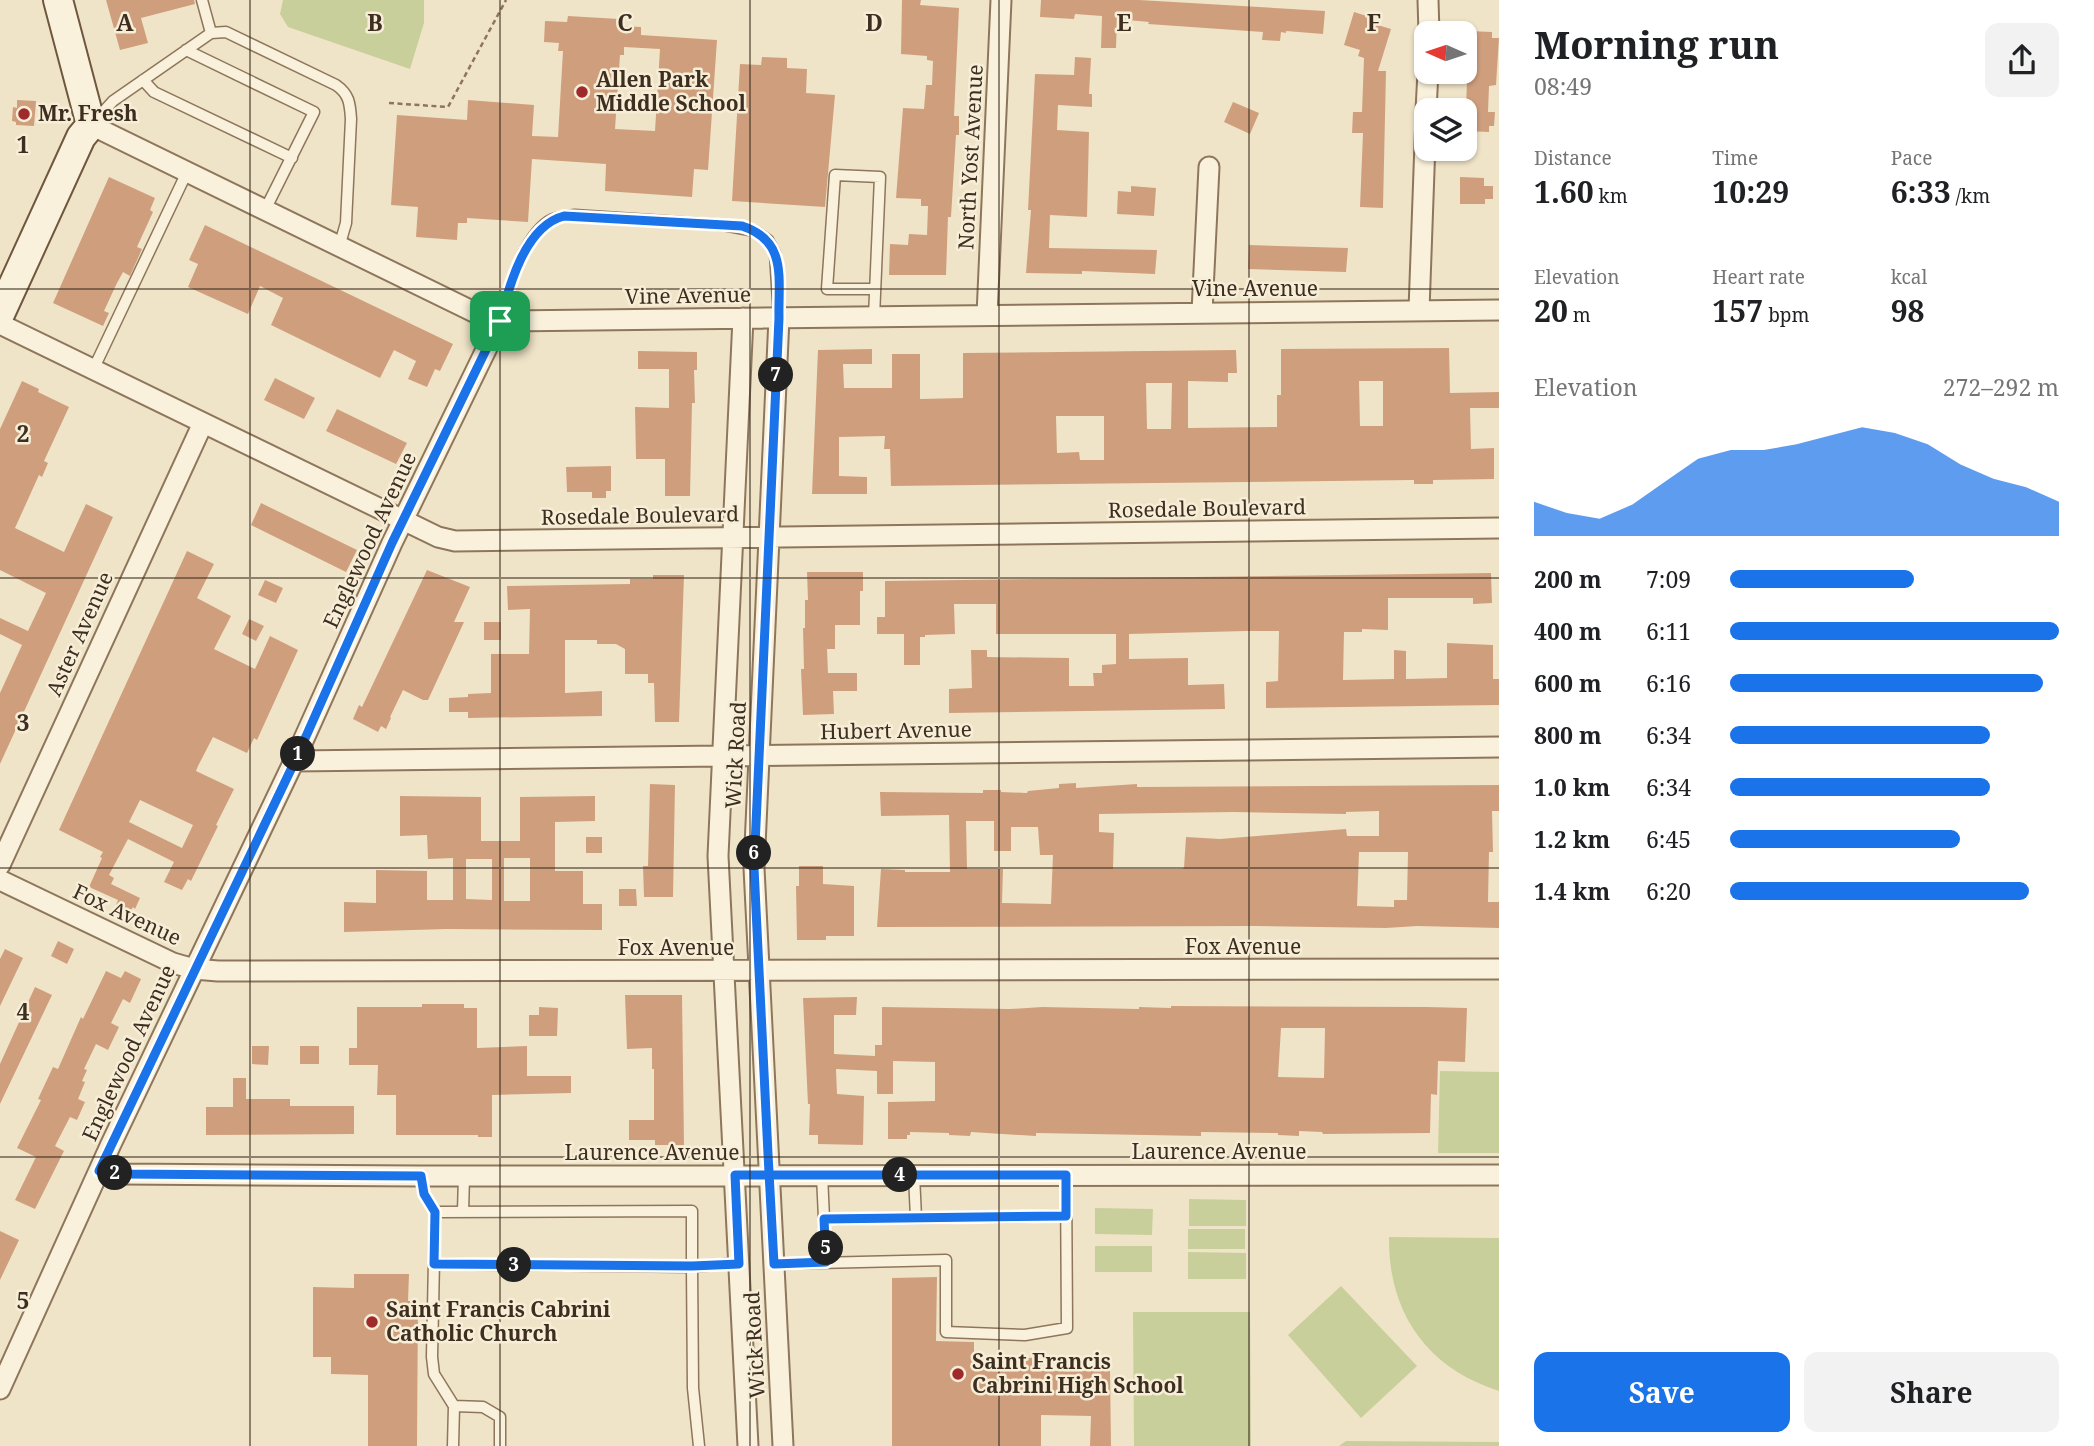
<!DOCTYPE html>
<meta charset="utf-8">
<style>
body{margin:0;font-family:"Noto Serif",serif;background:#f2f2f2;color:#202124;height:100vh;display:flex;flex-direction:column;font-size:26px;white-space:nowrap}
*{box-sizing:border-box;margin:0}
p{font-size:23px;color:#757577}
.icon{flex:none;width:38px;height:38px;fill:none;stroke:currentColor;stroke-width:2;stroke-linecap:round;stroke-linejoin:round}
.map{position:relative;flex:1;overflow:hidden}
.panel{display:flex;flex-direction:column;background:#fff;width:595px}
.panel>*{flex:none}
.needle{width:46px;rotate:273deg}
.fabs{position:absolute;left:1414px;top:21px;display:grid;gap:14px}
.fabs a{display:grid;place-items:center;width:63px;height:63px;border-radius:14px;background:#fff;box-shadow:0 2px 5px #0004;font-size:35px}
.pin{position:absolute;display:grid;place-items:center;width:60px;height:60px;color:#fff;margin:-30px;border-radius:14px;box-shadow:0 4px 10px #0006}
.km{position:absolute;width:35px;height:35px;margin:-18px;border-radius:50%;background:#222;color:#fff;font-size:19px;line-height:35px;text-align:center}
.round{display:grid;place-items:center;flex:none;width:74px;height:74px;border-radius:14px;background:#f2f2f2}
.headline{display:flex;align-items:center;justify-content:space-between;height:119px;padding:0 35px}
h1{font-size:38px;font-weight:700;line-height:52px}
.metrics{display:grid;grid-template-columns:repeat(3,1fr);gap:10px;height:119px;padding:7px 35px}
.metrics div{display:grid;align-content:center}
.metrics b{font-size:30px;font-weight:700}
.metrics small{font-size:19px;font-weight:400}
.metrics p{font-size:19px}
.chart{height:196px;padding:14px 35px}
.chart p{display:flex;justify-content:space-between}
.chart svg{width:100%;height:126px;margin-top:7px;fill:#1a73e8;opacity:.7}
.button{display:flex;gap:14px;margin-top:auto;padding:14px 35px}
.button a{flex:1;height:80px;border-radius:14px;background:#1a73e8;color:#fff;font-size:28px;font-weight:700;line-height:80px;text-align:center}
.button a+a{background:#f2f2f2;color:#202124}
ul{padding:0 35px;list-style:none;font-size:23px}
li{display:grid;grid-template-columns:112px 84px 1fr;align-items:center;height:52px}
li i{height:18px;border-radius:9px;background:#1a73e8}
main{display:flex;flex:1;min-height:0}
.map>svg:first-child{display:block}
.green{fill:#c9cf9b}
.building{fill:#cf9f7d;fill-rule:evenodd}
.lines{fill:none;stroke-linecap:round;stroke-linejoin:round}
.lane-casing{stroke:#8d765c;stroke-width:13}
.street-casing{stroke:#8d765c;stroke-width:23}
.secondary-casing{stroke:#6f573f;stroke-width:32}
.path{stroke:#8d765c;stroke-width:2.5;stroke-dasharray:5 3.5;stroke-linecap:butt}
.lane{stroke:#faf1dc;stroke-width:10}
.street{stroke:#faf1dc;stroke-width:19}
.secondary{stroke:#faf1dc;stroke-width:28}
.route-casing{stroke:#fff;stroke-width:14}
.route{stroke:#1a73e8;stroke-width:9}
.grid{fill:none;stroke:#3d2e20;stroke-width:2;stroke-opacity:0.55}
.poi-dot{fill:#9e2a2b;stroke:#f7eed8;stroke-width:2.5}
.labels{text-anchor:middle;stroke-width:5;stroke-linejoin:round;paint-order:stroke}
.poi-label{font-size:21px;font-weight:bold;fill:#3d2e20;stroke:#f7eed8;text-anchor:start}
.street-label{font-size:21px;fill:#3d2e20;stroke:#f7eed8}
.grid-label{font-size:23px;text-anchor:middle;font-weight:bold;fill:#3d2e20;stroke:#f7eed8;stroke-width:5;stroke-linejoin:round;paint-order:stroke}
</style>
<main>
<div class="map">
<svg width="1499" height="1446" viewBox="0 0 1499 1446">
<rect width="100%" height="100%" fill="#f0e4c8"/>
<path class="green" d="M283,0h141v23l-14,46 -122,-42 -8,-13z
M1440,1071l59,1v81h-61z
M1189,1199l57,1v26h-57z
M1095,1208l58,1 -1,26 -57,-1z
M1188,1229h57v20h-57z
M1389,1237l110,1v153c-72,-23 -111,-78 -110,-154z
M1095,1246h57v26h-57z
M1188,1252l58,1v26h-58z
M1341,1286l76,80 -56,52 -73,-83z
M1133,1312h117l1,134h-117z
M1346,1441l153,1v4h-160z"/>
<path class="building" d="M106,0h88l1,4 -54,14 7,25 -28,7z
M902,0h19l-1,5 39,3 -5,108h5v19h-3l-5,82h-3l-2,58h-57l1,-31 18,1 1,-11 18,1 1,-29h-7v-7l-25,-1 7,-90 21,1 2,-24h6l1,-24 -6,-1v-4l-26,-2z
M1041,0h98l186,11 -2,23 -37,-3v2l-5,-1 -1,9 -18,-1 1,-8 -115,-8 1,-2 -32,-3 -1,29h-15l1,-32 -27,-2 -1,5 -34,-2z
M1354,12l19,6 -2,5 20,6 -13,42h8l-3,137 -23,-1 3,-74h-11l1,-21h9l2,-54 -6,-2 2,-6 -16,-5z
M568,16l51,3v7l22,1v8l76,5 -9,130 -14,-1 -2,28 -87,-6 1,-27 -74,-5 -4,63 -61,-4v5h-9l-1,17 -41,-3 2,-30 -27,-2 6,-90 70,5 1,-20 66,5 -2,31 26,1 5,-86h-5l1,-8 -15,-1 1,-21 22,1zM624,47l36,2 -5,82 -40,-2 5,-74h4z
M1469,31l23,1v6h7l-3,47 -7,1 -1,26h7l-1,14h-5v6l-24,-1z
M762,57l25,1v10l20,1 -1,24 29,2 -10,112 -93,-6 8,-137 21,1z
M1075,57l16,1 -2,36h3v13l-34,-2 -1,25 32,2 -2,85 -37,-2 -1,33 108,2 -2,24 -73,-3v3l-56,-1 5,-63h-3l7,-136 39,1z
M17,100l19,1 -2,25 -18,-1v-3l-4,-1 1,-14 4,1z
M1233,102l26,11 -9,21 -26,-12z
M109,177l46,21 -5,12 3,2 -16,35 5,2 -12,27 -7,-4 -7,13 -12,26 5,2 -6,13 -50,-23z
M1460,177l24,1v8h9v13h-8v5h-25z
M1131,186l25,2 -2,28 -37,-2 1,-23 13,1z
M205,225l248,119 -13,27 -5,-2 -8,18 -19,-8 8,-18 -22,-11 -14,28 -109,-53 12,-27 -23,-12 -12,28 -60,-27 10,-23 -9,-4z
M1249,245l99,3 -2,24 -98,-3z
M1449,348l1,45 49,-1v16h-29l1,41 23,-1v31l-61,1v4h-19v-4l-523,6 -1,-37h-6l1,-13 -46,1v39l28,1v17h-55l6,-144 54,-1v15h-29l1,24h48v-34h28v45l43,-1v-45l273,-3 1,23h-9v9l-40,-1v47l89,-1v-32h4v-46zM1359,381h24v45h-23zM1146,383h26l-1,46h-24zM1056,416h48v44h-24l-1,-8 -22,1z
M638,351l59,1v18h-3l1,33h-3l-2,93h-25v-37h-29l-1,-52 34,1v-39h-31z
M275,378l40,20 -11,21 -40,-19z
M22,381l17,8 -1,3 31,15 -25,54 4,2 -6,14 -3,-2 -24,53 49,24 22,-48 27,13 -113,247v-71l22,-48 -22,-11v-16l28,13 18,-38 -46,-23v-141z
M337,409l70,34 -11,21 -70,-33z
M611,466v25h-5v7h-14v-6h-25l-1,-25z
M261,503l96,47 -11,22 -95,-47z
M187,551l27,13 -17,34 34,18 -17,33 41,20 15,-33 28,14 -41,90 -3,-2 -7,15 -34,-16 -15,29 -2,5 38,18 -18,36 2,1 -27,55 -3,-2 -6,11 -18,-8 10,-20 -46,-23 -19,36 5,3 -3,6 29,14 -5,11 -2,-2 -3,5 -14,-7 2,-5 -29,-13 13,-29 -2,-1 3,-5 -44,-22zM140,800l53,25 -11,23 -53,-26z
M427,570l43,17 -16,35h10l-36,78h-5l-20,-10 -13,27 1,1 -5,11 -5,-3 -3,6 -25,-13 6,-14 3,2z
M807,572h56v19h-3v34h-25v24h-8l1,24h29v18h-24l1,23 -31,1 -2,-46h3l-1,-41h2v-28h3z
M1491,573l1,30 -19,1v-6h-85v32l-26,-1v3h-18l-1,48 51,-1v-29l12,1v28l41,-1v-35l46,2v34h6v26l-233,3v-26l12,-1 1,-50h-32l-118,3v25l59,-1v27l36,-1 1,25 -276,4v-24l23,-1 -1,-38h16v7l82,1v28h25l-1,-13h9v-8l14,-1v-30h-120v-30h-42l1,30 -30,1v2h-5v28h-16v-31h-27v-17h8v-36z
M653,575h31l-5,147h-24l-1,-39h-6v-9h-23v-25l-9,-5h-19v-4h-32v53l37,-2v25l-134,2v-6h-19v-14l19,-1v-3l23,-1v-39h38l1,-45 -22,1 -1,-24 123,-2v-5h23z
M265,580l18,8 -7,15 -18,-8z
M249,619l15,7 -8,15 -14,-7z
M484,622h17v18h-17z
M1076,783v5l61,-4v3l362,-2v26h-7l1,41h-4l-1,50h11v26l-82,-2 -31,2 -130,-2 -379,1 4,-58 24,1v2h45l-1,-57 -68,1 -1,-24 103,1v-3h18v2l26,1 1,-2 31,-3v-4zM1379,811v25h-32l-1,-7 -126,10 -34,-2 -2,31 -2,1h-69l1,-36 -15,-1v-18l135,-2 112,2v-2zM966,821h28v30h17v-24h27l2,28h13l-2,49 -49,-1 1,-34h-36zM1359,852h49l-1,48h-13v7l-37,-1z
M650,784l25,1 -2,112h-29l-1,-31h5z
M400,796l81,1v44h39v-44l75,-1v25l-40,1v49h28v33h19v26l-155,-1 -103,3v-30l32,1v-33l51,1v29h26v-42l-25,1 -1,-24 -27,1zM504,858h26v43h-26zM466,859h26v41l-26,-1z
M586,837h16v16h-16z
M799,866h24v18l31,2v50h-28v4h-29l-1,-54h3z
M619,889h17l1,17h-18z
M58,941l16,8 -7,15 -16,-8z
M5,949l18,9 -23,48v-47z
M106,971l15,7 4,-7 16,8 -11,24 -7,-4 -12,24 8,4 -11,23 -12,-6 -12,25 3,1 -5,11 3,1 -7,17 7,3 -8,18 -7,-3 -15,29 9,5 -29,58 -20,-9 21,-43 -19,-9 24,-48 -3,-1 15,-32 5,2 23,-52 2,2z
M35,987l17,8 -52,109v-40z
M625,995h57l2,150h-29v-5h-26v-20h25v-51h-2v-21l-25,1z
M857,997l-1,18h-22v39l41,2v-11h7v-38l128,2 32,-2 97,2v-2l32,1v-2l256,1 40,1 -2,54 -27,-1 -1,34 -6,-1 -1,39 -107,1 -1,-2 -23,-1v5l-21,-1v-2l-77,-1v4l-165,-3v3l-65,-4 -1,4 -21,-1v-2l-39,-1v3h-3v4h-19v-37l47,-1v-39l-42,-1v33h-16v-23l-41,-2 1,25 27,2 -1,49 -45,-1v-9h-9l1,-31h-2l-5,-106zM1281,1028h44l-1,50 -46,-1z
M422,1004h42v4h13v40l50,-2v30h44v17l-79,2v42h-14v-2h-82v-40h-19l1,-30h-29v-17h8v-41h65z
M539,1007l19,1 -1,28h-28v-21h10z
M252,1046h17l-1,19 -16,-1z
M300,1046h19v18h-19z
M233,1078h13v21h44v7h64v28l-148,1v-28h27z
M0,1231l19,9 -19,40z
M354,1274h55l-1,27h10l-1,145h-49v-71l-37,-1v-17h-18v-70l41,1z
M937,1277l-1,64 38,1v15l67,1v13h69l1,75h-21l1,-30 -50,-1v31h-149v-168z"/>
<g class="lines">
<defs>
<path id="lane" d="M202,0l9,33
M186,50l128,62 -49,98
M143,80l11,12 138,66
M93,123l20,-22 98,-68 15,-1 110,53c13,9 14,18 15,34l-5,104 -7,24
M874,317l6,-140 -45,-2 -8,114h48
M500,321c7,-28 24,-89 53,-102 6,-3 14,-3 22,-4l148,10 32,6 13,9 7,13 4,65
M93,370l94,-198
M822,1175l4,87
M914,1175l2,43 150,-2
M421,1176l3,18 11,18
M463,1212l1,-36
M824,1219l92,-1
M434,1264l258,3v-56l-257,1 -3,145 2,17 20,32
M774,1264l172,-4v72l79,3 42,-7 -1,-153
M453,1446l1,-40 29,1 17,10v29
M699,1446l-6,-58 -1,-121 47,-4"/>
<path id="street" d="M1428,0l1,33
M1426,110l2,-38
M91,125l387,189 22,7 999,-11
M1419,310l7,-195
M1202,312l7,-145
M987,315l14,-315
M743,318l-25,538 30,590
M779,318l-25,550 29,578
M0,324l438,213 17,4 1044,-13
M294,761l1205,-14
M0,865l203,-442
M0,880l173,83 21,6 24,2 1281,-2
M99,1171l23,3 299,2 1078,-1
M0,1389l111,-245 183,-383 98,-218 108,-222"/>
<path id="secondary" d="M0,314l81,-177 10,-12 -33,-125"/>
</defs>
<use href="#lane" class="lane-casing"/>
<use href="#street" class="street-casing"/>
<use href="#secondary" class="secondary-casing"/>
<path class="path" d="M389,103l59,4 58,-107"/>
<use href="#lane" class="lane"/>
<use href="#street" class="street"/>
<use href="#secondary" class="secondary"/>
</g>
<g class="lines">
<defs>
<path id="route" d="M500,321l-108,222 -97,218 -196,410 23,3 299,2 3,18 11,18 -1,52 258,2 47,-2 -4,-89c110,0 221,0 331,0v41l-242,3 2,43 -52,2c-2,-37 -4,-73 -6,-110l-14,-286 25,-550c-1,-39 9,-77 -37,-92l-178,-10c-39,10 -55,70 -64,105"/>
</defs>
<use href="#route" class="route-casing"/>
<use href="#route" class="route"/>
</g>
<path class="grid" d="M250,0v1446M500,0v1446M750,0v1446M999,0v1446M1249,0v1446M0,289h1499M0,578h1499M0,868h1499M0,1157h1499"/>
<g class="poi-dot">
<circle cx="582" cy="92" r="7"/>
<circle cx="24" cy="114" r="7"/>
<circle cx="372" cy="1322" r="7"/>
<circle cx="958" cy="1374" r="7"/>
</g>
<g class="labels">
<g class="poi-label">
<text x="596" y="87">Allen Park<tspan x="596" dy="24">Middle School</tspan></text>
<text x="38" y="121">Mr. Fresh</text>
<text x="386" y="1317">Saint Francis Cabrini<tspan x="386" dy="24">Catholic Church</tspan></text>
<text x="972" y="1369">Saint Francis<tspan x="972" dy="24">Cabrini High School</tspan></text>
</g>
<g class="street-label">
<text transform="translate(971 157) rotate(-87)" y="7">North Yost Avenue</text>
<text x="1255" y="296">Vine Avenue</text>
<text transform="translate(688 296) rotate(-1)" y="7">Vine Avenue</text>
<text transform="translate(1207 509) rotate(-1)" y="7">Rosedale Boulevard</text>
<text transform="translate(640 516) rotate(-1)" y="7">Rosedale Boulevard</text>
<text transform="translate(370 540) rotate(-65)" y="7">Englewood Avenue</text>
<text transform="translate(80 634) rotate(-66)" y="7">Aster Avenue</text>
<text transform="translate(896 731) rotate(-1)" y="7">Hubert Avenue</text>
<text transform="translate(736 755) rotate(-87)" y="7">Wick Road</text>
<text transform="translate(127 915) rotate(25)" y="7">Fox Avenue</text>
<text x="1243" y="954">Fox Avenue</text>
<text x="676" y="955">Fox Avenue</text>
<text transform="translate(129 1053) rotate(-65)" y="7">Englewood Avenue</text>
<text x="1219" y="1159">Laurence Avenue</text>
<text x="652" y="1160">Laurence Avenue</text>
<text transform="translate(755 1345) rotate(-93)" y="7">Wick Road</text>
</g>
</g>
<g class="grid-label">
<text x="125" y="31">A</text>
<text x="375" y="31">B</text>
<text x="625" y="31">C</text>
<text x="874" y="31">D</text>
<text x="1124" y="31">E</text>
<text x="1374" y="31">F</text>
<text x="23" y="153">1</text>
<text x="23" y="442">2</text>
<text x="23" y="731">3</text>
<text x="23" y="1020">4</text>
<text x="23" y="1309">5</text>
</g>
</svg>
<div class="fabs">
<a><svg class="needle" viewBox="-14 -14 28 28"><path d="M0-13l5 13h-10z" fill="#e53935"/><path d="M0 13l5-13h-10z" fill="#757577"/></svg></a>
<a><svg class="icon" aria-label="layers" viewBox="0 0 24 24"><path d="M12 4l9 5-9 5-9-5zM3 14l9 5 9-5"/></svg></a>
</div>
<div class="pin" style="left:500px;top:321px;background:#1e9e55"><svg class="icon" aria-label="arrive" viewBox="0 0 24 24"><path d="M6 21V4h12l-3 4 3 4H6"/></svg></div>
<b class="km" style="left:298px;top:754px">1</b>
<b class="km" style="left:115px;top:1173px">2</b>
<b class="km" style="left:514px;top:1265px">3</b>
<b class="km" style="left:900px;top:1175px">4</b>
<b class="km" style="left:826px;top:1248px">5</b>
<b class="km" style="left:754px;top:853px">6</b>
<b class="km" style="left:776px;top:375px">7</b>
</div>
<section class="panel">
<div class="headline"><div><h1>Morning run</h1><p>08:49</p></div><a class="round"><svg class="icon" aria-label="share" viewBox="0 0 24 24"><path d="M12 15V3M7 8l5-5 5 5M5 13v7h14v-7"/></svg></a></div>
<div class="metrics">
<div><p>Distance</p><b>1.60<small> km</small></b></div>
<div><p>Time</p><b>10:29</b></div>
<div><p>Pace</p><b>6:33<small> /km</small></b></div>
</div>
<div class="metrics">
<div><p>Elevation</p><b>20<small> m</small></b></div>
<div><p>Heart rate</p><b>157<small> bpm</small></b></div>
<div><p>kcal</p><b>98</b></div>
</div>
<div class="chart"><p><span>Elevation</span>272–292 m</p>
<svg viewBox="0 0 160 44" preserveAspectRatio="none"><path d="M0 44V32L10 36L20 38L30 33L40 25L50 17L60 14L70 14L80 12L90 9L100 6L110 8L120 12L130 19L140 24L150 27L160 32V44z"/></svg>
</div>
<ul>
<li><b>200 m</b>7:09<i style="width:56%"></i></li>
<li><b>400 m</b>6:11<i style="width:100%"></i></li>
<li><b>600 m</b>6:16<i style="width:95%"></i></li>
<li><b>800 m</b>6:34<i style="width:79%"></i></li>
<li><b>1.0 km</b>6:34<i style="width:79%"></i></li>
<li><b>1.2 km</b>6:45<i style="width:70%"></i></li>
<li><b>1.4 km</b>6:20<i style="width:91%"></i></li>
</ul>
<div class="button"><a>Save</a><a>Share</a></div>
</section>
</main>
